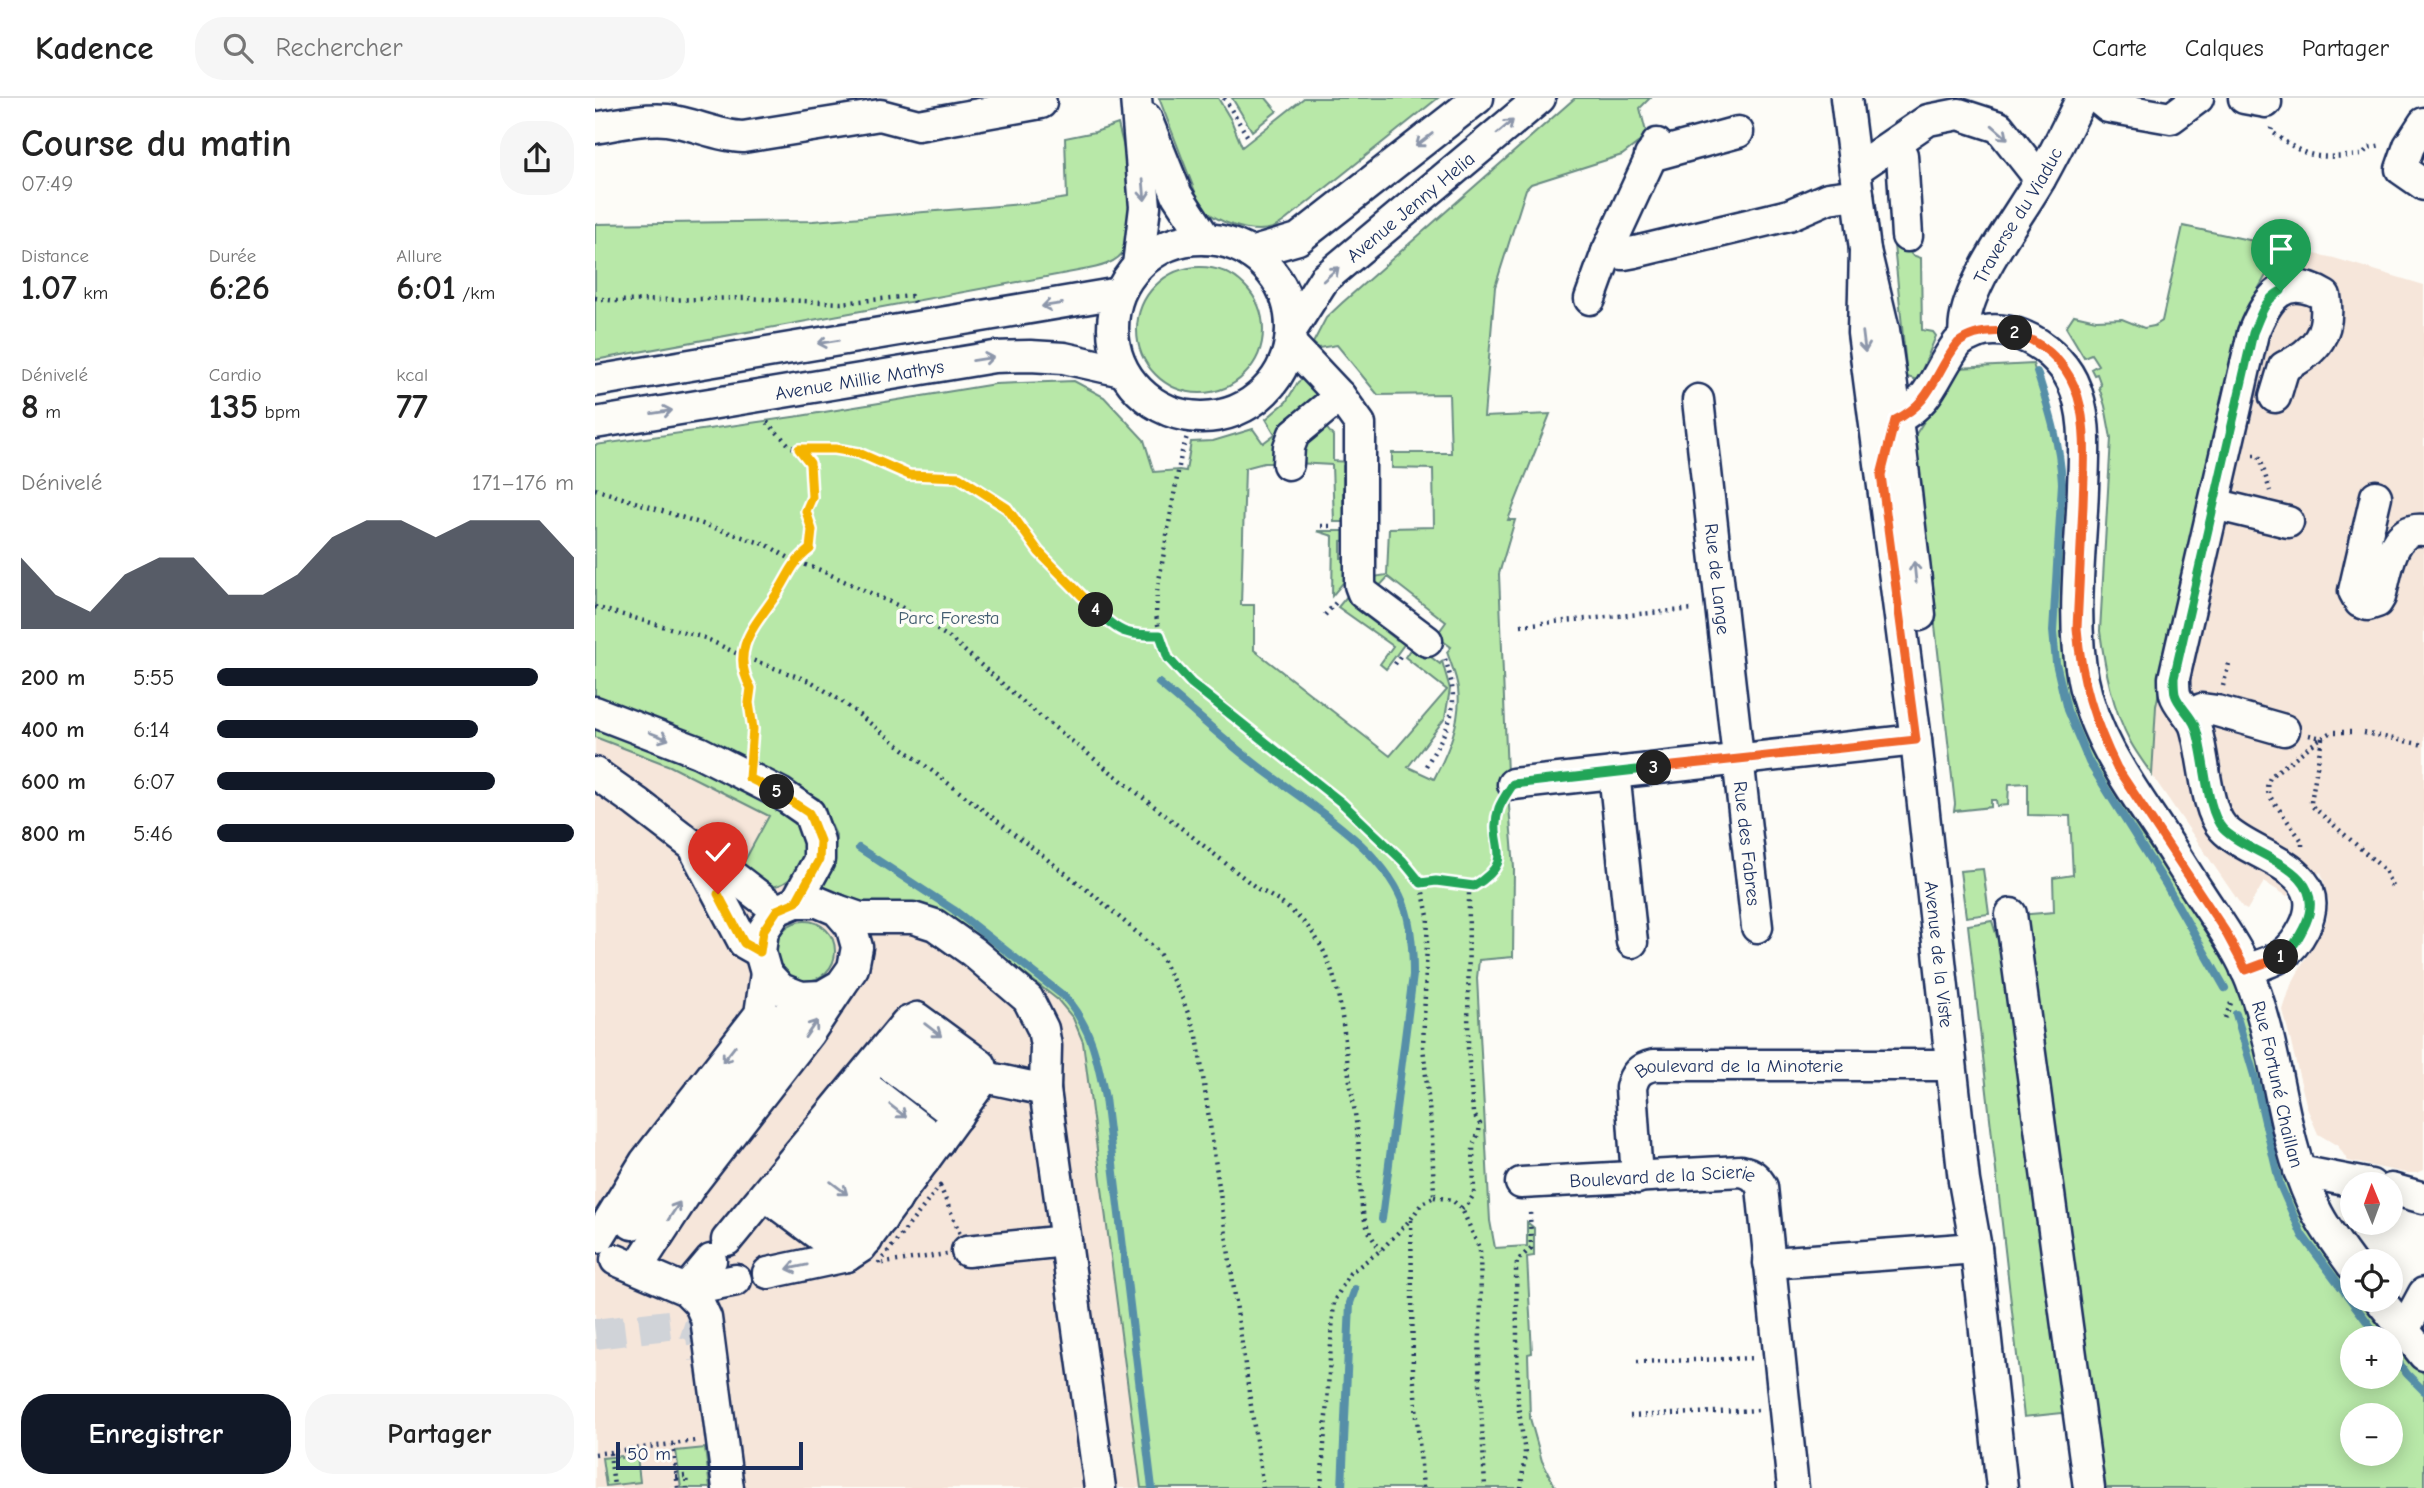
<!DOCTYPE html>
<html lang="fr">
<meta charset="utf-8">
<style>
body{margin:0;font-family:"Comic Neue",sans-serif;background:#f6f6f6;color:#222;height:100vh;display:flex;flex-direction:column;font-size:26px;white-space:nowrap}
*{box-sizing:border-box;margin:0}
p{font-size:23px;color:#767676}
.icon{flex:none;width:38px;height:38px;fill:none;stroke:currentColor;stroke-width:2;stroke-linecap:round;stroke-linejoin:round}
.map{position:relative;flex:1;overflow:hidden}
.drawer{display:flex;flex-direction:column;background:#fff;width:595px}
.drawer>*{flex:none}
.needle{width:46px;rotate:359deg}
.fabs{position:absolute;left:1745px;top:1074px;display:grid;gap:14px}
.fabs a{display:grid;place-items:center;width:63px;height:63px;border-radius:50%;background:#fff;box-shadow:0 4px 18px #0003;font-size:35px}
.scale{position:absolute;left:21px;bottom:18px;width:187px;box-sizing:border-box;padding-left:7px;border:4px solid #1b2f5e;border-top:0;font-size:19px;line-height:24px;white-space:nowrap;color:#1b2f5e;-webkit-text-stroke:5px #fdfcf7;paint-order:stroke}
.pin{position:absolute;display:grid;place-items:center;width:60px;height:60px;color:#fff;margin:-72px -30px;border-radius:50% 50% 50% 0;rotate:-45deg;box-shadow:0 0 7px #0007}
.pin .icon{rotate:45deg}
.km{position:absolute;width:35px;height:35px;margin:-18px;border-radius:50%;background:#222;color:#fff;font-size:19px;line-height:35px;text-align:center}
.round{display:grid;place-items:center;flex:none;width:74px;height:74px;border-radius:28px;background:#f6f6f6}
.headline{display:flex;align-items:center;justify-content:space-between;height:119px;padding:0 21px}
h1{font-size:38px;font-weight:800;line-height:52px}
.metrics{display:grid;grid-template-columns:repeat(3,1fr);gap:10px;height:119px;padding:7px 21px}
.metrics div{display:grid;align-content:center}
.metrics b{font-size:35px;font-weight:800}
.metrics small{font-size:19px;font-weight:400}
.metrics p{font-size:19px}
.chart{height:196px;padding:14px 21px}
.chart p{display:flex;justify-content:space-between}
.chart svg{width:100%;height:126px;margin-top:7px;fill:#111827;opacity:.7}
.button{display:flex;gap:14px;margin-top:auto;padding:14px 21px}
.button a{flex:1;height:80px;border-radius:28px;background:#111827;color:#fff;font-size:28px;font-weight:800;line-height:80px;text-align:center}
.button a+a{background:#f6f6f6;color:#222}
ul{padding:0 21px;list-style:none;font-size:23px}
li{display:grid;grid-template-columns:112px 84px 1fr;align-items:center;height:52px}
li i{height:18px;border-radius:9px;background:#111827}
header{display:flex;align-items:center;gap:42px;box-sizing:border-box;height:98px;padding:0 35px;background:#fff;border-bottom:2px solid #e0e0e0}
header strong{font-size:33px}
nav{display:flex;gap:38px;margin-inline-start:auto;font-size:24px}
.search{width:490px;height:63px;background:#f6f6f6;display:flex;align-items:center;gap:18px;box-sizing:border-box;padding:0 24px;border-radius:28px;color:#767676;font-size:26px}
main{display:flex;flex:1;min-height:0}
.map>svg:first-child{display:block}
.built{fill:#f6e6da}
.green{fill:#b8e8a8;stroke:#6a8c83;stroke-width:2;fill-rule:evenodd}
.lines{fill:none;stroke-linecap:round;stroke-linejoin:round}
.stream{stroke:#578fa8;stroke-width:8}
.minor-tunnel{stroke:#d0d3d8;stroke-width:30;stroke-dasharray:30 15;stroke-linecap:butt}
.minor-casing{stroke:#1b2f5e;stroke-width:35}
.path{stroke:#1b2f5e;stroke-width:4.5;stroke-dasharray:2 5;stroke-linecap:butt}
.minor{stroke:#fdfcf7;stroke-width:30}
.oneway{stroke:#8c96aa}
.split-1-casing{stroke:#fff;stroke-width:14}
.split-2-casing{stroke:#fff;stroke-width:14}
.split-3-casing{stroke:#fff;stroke-width:14}
.split-4-casing{stroke:#fff;stroke-width:14}
.split-5-casing{stroke:#fff;stroke-width:14}
.split-6-casing{stroke:#fff;stroke-width:14}
.split-1{stroke:#22a559;stroke-width:9}
.split-2{stroke:#f0652b;stroke-width:9}
.split-3{stroke:#f0652b;stroke-width:9}
.split-4{stroke:#22a559;stroke-width:9}
.split-5{stroke:#f5b400;stroke-width:9}
.split-6{stroke:#f5b400;stroke-width:9}
.labels{text-anchor:middle;stroke-width:7;stroke-linejoin:round;paint-order:stroke}
.street-label{font-size:19px;fill:#1b2f5e;stroke:#fdfcf7}
.park-label{font-size:19px;fill:#425d70;stroke:#fdfcf7}
</style>
<header>
<strong>Kadence</strong>
<div class="search"><svg class="icon" aria-label="search" viewBox="0 0 24 24"><circle cx="10" cy="10" r="6"/><path d="M15 15l6 6"/></svg>Rechercher</div>
<nav><a>Carte</a><a>Calques</a><a>Partager</a></nav>
</header>
<main>
<section class="drawer">
<div class="headline"><div><h1>Course du matin</h1><p>07:49</p></div><a class="round"><svg class="icon" aria-label="share" viewBox="0 0 24 24"><path d="M12 15V3M7 8l5-5 5 5M5 13v7h14v-7"/></svg></a></div>
<div class="metrics">
<div><p>Distance</p><b>1.07<small> km</small></b></div>
<div><p>Durée</p><b>6:26</b></div>
<div><p>Allure</p><b>6:01<small> /km</small></b></div>
</div>
<div class="metrics">
<div><p>Dénivelé</p><b>8<small> m</small></b></div>
<div><p>Cardio</p><b>135<small> bpm</small></b></div>
<div><p>kcal</p><b>77</b></div>
</div>
<div class="chart"><p><span>Dénivelé</span>171–176 m</p>
<svg viewBox="0 0 160 44" preserveAspectRatio="none"><path d="M0 44V19L10 32L20 38L30 25L40 19L50 19L60 32L70 32L80 25L90 12L100 6L110 6L120 12L130 6L140 6L150 6L160 19V44z"/></svg>
</div>
<ul>
<li><b>200 m</b>5:55<i style="width:90%"></i></li>
<li><b>400 m</b>6:14<i style="width:73%"></i></li>
<li><b>600 m</b>6:07<i style="width:78%"></i></li>
<li><b>800 m</b>5:46<i style="width:100%"></i></li>
</ul>
<div class="button"><a>Enregistrer</a><a>Partager</a></div>
</section>
<div class="map">
<svg width="1829" height="1390" viewBox="0 0 1829 1390">
<rect width="100%" height="100%" fill="#fdfcf7"/>
<filter id="ink" filterUnits="userSpaceOnUse"><feTurbulence type="fractalNoise" baseFrequency=".0143" numOctaves="2"/><feDisplacementMap in="SourceGraphic" scale="14" xChannelSelector="R" yChannelSelector="G"/><feConvolveMatrix kernelMatrix="1 2 1 2 8 2 1 2 1" color-interpolation-filters="sRGB"/></filter>
<g filter="url(#ink)">
<path class="built" d="M1687,149l52,11 90,27v885l-7,3h-11l-58,-12 -10,-15 -20,-12 -11,-26 -24,-98 8,-25 36,-66 2,-18 -8,-29 -34,24 -23,-14 -17,28 -4,-2 -91,-133 4,-69 39,-180 49,-212z
M0,598l115,48 109,56 17,35 23,13 221,166 72,474h-557z"/>
<path class="green" d="M564,0h59l13,22 11,27 62,-49h134l-151,121c-4,3 -9,7 -14,9 -23,7 -56,-6 -72,-21z
M637,0h34l11,13 -25,20z
M980,0h75l-10,10 8,32 -10,3 -16,12 -91,29 -5,5 -31,98 -11,130 66,-3 -42,106h7l-16,54 8,200 -4,3 1,19 4,-2 6,74 -1,89 -34,3 -2,18 13,243 5,27 32,-2v-24l7,6v28l-7,1 5,96 -4,1 2,64 12,43 14,27h-415l-58,-446 -10,-24 -15,-18 -104,-81 -34,-12 -52,2 -47,-21 8,-13 5,-17 2,-23 -17,-36 -109,-55 -115,-48v-251l205,-29 195,-32 79,-3 30,16 40,43 10,32 25,-2 7,1 5,-29 22,-1 40,-12 10,14 12,-9 -9,-15 20,-17 12,-20 6,-4 19,18 -43,67h-16l-19,5 -4,137h13v45l136,106 57,-66 -42,-33 9,-13 26,20 2,-3 8,28 -5,29 -37,49 26,12c14,-27 28,-59 24,-90 -1,-12 -7,-25 -11,-37l4,-5 -15,-11 10,-14 -58,-45 -13,14 -8,-13 20,-3 2,-47 45,-1 -1,-58 -41,-1v-15h59l-2,-59 -71,1 -41,-50 -18,3 -6,-5 13,-25 16,-15z
M523,26c8,34 27,92 8,124 -9,17 -31,20 -48,23l-483,89v-136l218,-3 221,-18 33,-5 -2,-60 30,-6z
M1588,128l99,21 -38,67 -49,212 -39,180 -4,69c-7,-11 -15,-21 -21,-32 -19,-35 -26,-74 -31,-112l11,-193 -6,-32 -6,-19 2,-2 -4,-11 -3,1 -3,-6 7,-4 -7,-11 -7,3 -18,-30 8,-12 22,5 26,-1 22,9 10,-2 8,-5z
M1308,146l9,11 9,3 1,72 11,2 3,4 -18,44 -11,-3 -13,-132z
M542 232a63 63 0 1 1 126 0a63 63 0 1 1-126 0Z
M1438,266c15,47 29,87 26,138l8,8c-4,69 -12,142 11,209 17,51 58,106 87,151 24,38 55,76 72,117 28,64 32,142 57,209 7,19 18,40 29,57 11,16 29,26 29,47h10l62,74v114h-327l-78,-573 35,-3 -1,-34 20,-3 -3,-59 -42,-1v-32l-19,1 -1,21 -11,1 -1,-6h-5v7l-37,4 1,-7 -41,-367 44,-69zM1757,1241h39v38h-39zM1757,1318h39v38h-39z
M726,323l12,15v25l18,1v4h-8v37h7v19h-16l-2,-57 -36,-2v-14z
M722,433h32v9l-8,1v17h7v19l-16,19 1,-60z
M753,497l9,6 -3,6 43,33 5,-5 6,4 -22,30 -6,-5 13,-18 -55,-39z
M0,623l67,25 130,69c7,9 14,18 15,30 1,20 -21,47 -43,40 -8,-2 -17,-10 -25,-14l30,-55 -99,-50 -75,-29z
M1388,771l6,45 -23,3 -6,-46z
M1397,823l6,19 10,8 63,464 -47,5 -56,-492z
M180 853a30 30 0 1 1 60 0a30 30 0 1 1-60 0Z
M110,1350l5,40h-29l-5,-37z
M26,1358v2l16,-2 3,26 -34,4 -4,-28z"/>
<g class="lines">
<path class="stream" d="M1442,274c12,37 23,72 25,111l-9,148 3,32 11,47 22,52 76,121 60,105
M564,585c33,27 65,57 99,83 49,38 129,82 148,145 6,21 7,42 7,64l-31,244
M264,750l95,62 111,87c27,32 32,61 40,101l47,390
M1641,916l18,61 26,110 22,50 78,104
M1796,1254l16,22 17,17
M747,1390l8,-185 5,-14"/>
<path class="minor-tunnel" d="M0,1236l89,-11 12,4 5,9 3,23"/>
<defs>
<g id="minor">
<path d="M541,0l9,109 -7,58"/>
<path d="M1251,0l19,152 19,80 17,119 19,166"/>
<path d="M1502,0l11,9 63,11 27,-20"/>
<path d="M1649,0l22,4"/>
<path d="M551,20l31,77 29,44"/>
<path d="M1829,25l-15,23 -8,23 23,16"/>
<path d="M0,30c23,-4 48,-10 72,-8 26,3 50,16 76,17l137,-22 38,10 123,-22"/>
<path d="M1300,45l7,12 5,81"/>
<path d="M1062,46l-50,108 17,2 11,-2 154,-37 39,-17 30,-4"/>
<path d="M1055,58l88,-24"/>
<path d="M1260,72l73,-50 31,-6 40,13 41,52"/>
<circle cx="607" cy="230" r="89"/>
<path id="s1" d="M1270,152l-2,83 53,407 48,441 12,67 26,240"/>
<path d="M655,155l48,-14 180,-141"/>
<path d="M995,201l17,-47"/>
<path id="s2" d="M697,231l32,-50 216,-181"/>
<path id="s3" d="M1370,239c-8,-41 54,-121 75,-158 15,-26 28,-54 42,-81"/>
<path d="M695,245l50,53 20,28v161l3,8 64,48"/>
<path d="M0,283l524,-88"/>
<path id="s4" d="M1103,302l59,527"/>
<path id="s5" d="M1300,322c37,-18 40,-47 63,-77 39,-31 95,-1 114,38 16,33 12,72 11,107 -2,63 -12,129 0,192 11,56 45,103 76,150 14,21 27,43 41,64 16,25 34,48 46,75 33,74 32,158 65,231 10,24 26,44 41,65"/>
<path id="s6" d="M0,325l399,-66 36,-1 34,2 58,13"/>
<path d="M693,366l1,-17 5,-13 46,-38"/>
<path d="M1781,398l-22,95 6,11 8,3 9,-3 3,-5c7,-24 10,-71 44,-67"/>
<path d="M1619,406l74,18"/>
<path d="M0,614l104,40 81,41 29,20 10,28v19l-23,42 -19,8 -14,21 -3,21 6,21 15,16 20,8 21,-1 19,-11 12,-17 4,-21 -6,-21 -14,-16 -19,-8h-22"/>
<path d="M1594,617l13,-6 15,2 67,19"/>
<path d="M1019,674l18,170"/>
<path d="M0,675l41,29 141,108"/>
<path d="M918,686l403,-44"/>
<path d="M102,756l47,89 16,9"/>
<path d="M242,812l23,8h53l22,7 38,27 55,47 15,30 3,17 -1,44 55,398"/>
<path d="M1416,816l78,574"/>
<path d="M1651,872c30,-10 43,-13 58,-42 30,-61 -54,-70 -81,-100 -18,-19 -19,-76 -28,-102 -5,-12 -17,-21 -20,-32 -1,-5 -1,-11 -1,-16l79,-345c14,-35 31,-61 72,-37 6,37 -8,55 -41,71l-9,30"/>
<path d="M302,937l76,58"/>
<path d="M284,959l78,59"/>
<path d="M390,979l60,13"/>
<path d="M264,983l79,61"/>
<path d="M248,1002l81,61"/>
<path d="M234,1020l83,59"/>
<path d="M217,1040l84,62"/>
<path d="M202,1058l85,63"/>
<path d="M1704,1073l72,14"/>
<path d="M187,1077l85,65"/>
<path id="s7" d="M1042,1080l-6,-90c3,-14 9,-20 23,-23h296"/>
<path id="s8" d="M926,1085l220,-12c11,2 16,7 21,16l31,301"/>
<path d="M1796,1091l33,9"/>
<path d="M170,1097l82,61"/>
<path d="M37,1126l169,-227"/>
<path d="M4,1139l46,-75 115,-148 6,-41"/>
<path d="M132,1142l179,-217 11,-5 64,47 4,12 -124,170 -14,9 -79,17"/>
<path d="M372,1153l99,-10"/>
<path d="M21,1162l70,30 13,13 7,15 22,170"/>
<path d="M116,1162l-25,30 50,-10"/>
<path d="M1174,1165l207,-15"/>
<path d="M42,1170l55,-84 117,-151 32,-48"/>
<path d="M1785,1202l44,55"/>
<path d="M1809,1232l20,-37"/>
</g>
</defs>
<use href="#minor" class="minor-casing"/>
<path class="path" d="M629,0l24,39
M1677,30l-1,3c37,29 45,27 91,24l6,-7 14,-3
M0,200l21,3 129,-3 96,5 70,-7 3,7
M598,320l-12,37 -24,137 -1,23 4,19 8,24 22,25 152,119 61,59 18,22 7,33 -5,130 9,90 2,61 -12,6 -11,16 -30,31 -31,23 -16,28 -13,187
M204,351h36l24,4 50,22 50,2 48,31 32,44 75,76 22,7 24,-1
M1658,357h5l2,3 10,33
M0,391l172,56 27,16 26,9 81,37 49,31 79,69 229,182c22,11 47,30 60,52 24,39 25,89 31,134 4,26 9,53 10,79 3,37 -3,66 22,96
M726,428h13
M0,509l110,31 39,19 68,25 29,19 254,195 63,55 24,47 15,38 66,452
M730,517l13,-15
M926,527l173,-16
M800,566l7,-11
M1628,588l7,-26
M1769,635l60,12
M1714,637l13,3 10,-6h23
M1727,640l-11,64 1,4 73,64 8,19
M156,652l2,-21 -4,-26 2,-15c-23,-40 7,-65 27,-96 13,-20 12,-27 31,-43l3,-19 -7,-19 7,-14 -2,-34 -11,-14 -8,-2 -25,-26
M831,668c24,-42 36,-57 19,-107
M1707,748v-5l-31,-43c-5,-8 -5,-13 0,-22l50,-38
M826,785l15,-2 37,5
M1630,920l6,-15
M345,1088l27,65 -89,13z
M839,1099l18,3 10,9 18,41 1,53 -2,59 6,126
M867,1111l5,-3 7,-12 -1,-48 6,-14 1,-8 -7,-11 -5,-64 1,-156c7,-10 18,-13 26,-22 10,-13 -1,-47 5,-65
M816,1122l2,151 10,117
M1042,1264l118,-4
M1035,1318l129,-6
M78,1346l5,44
M15,1355l4,33
M0,1356l100,-13
M81,1379l10,-1 1,12
M926,1390l4,-35 -7,-49 -2,-135 1,-8 14,-13 -1,-39"/>
<use href="#minor" class="minor"/>
</g>
<defs><path id="oneway-shaft" d="M-6 0H5M1.5-3L5.5 0L1.5 3" fill="none" stroke-width="1.6" stroke-linecap="round" stroke-linejoin="round" transform="scale(1.75)"/></defs>
<g class="oneway">
<use href="#oneway-shaft" transform="translate(910 29) rotate(-40)"/>
<use href="#oneway-shaft" transform="translate(1405 34) rotate(41)"/>
<use href="#oneway-shaft" transform="translate(829 42) rotate(142)"/>
<use href="#oneway-shaft" transform="translate(549 92) rotate(85)"/>
<use href="#oneway-shaft" transform="translate(736 176) rotate(-42)"/>
<use href="#oneway-shaft" transform="translate(457 207) rotate(171)"/>
<use href="#oneway-shaft" transform="translate(233 244) rotate(171)"/>
<use href="#oneway-shaft" transform="translate(1269 244) rotate(83)"/>
<use href="#oneway-shaft" transform="translate(388 261) rotate(-9)"/>
<use href="#oneway-shaft" transform="translate(67 314) rotate(-9)"/>
<use href="#oneway-shaft" transform="translate(1320 474) rotate(-96)"/>
<use href="#oneway-shaft" transform="translate(64 638) rotate(21)"/>
<use href="#oneway-shaft" transform="translate(216 931) rotate(-55)"/>
<use href="#oneway-shaft" transform="translate(338 932) rotate(37)"/>
<use href="#oneway-shaft" transform="translate(134 956) rotate(128)"/>
<use href="#oneway-shaft" transform="translate(303 1013) rotate(38)"/>
<use href="#oneway-shaft" transform="translate(244 1090) rotate(37)"/>
<use href="#oneway-shaft" transform="translate(79 1113) rotate(-57)"/>
<use href="#oneway-shaft" transform="translate(202 1169) rotate(168)"/>
</g>
</g>
<g class="lines" filter="url(#ink)">
<defs>
<path id="split-1" d="M1686,193c-18,10 -20,24 -28,42l-79,345c0,5 0,11 1,16 3,11 15,20 20,32 10,25 10,84 28,103 26,27 107,39 83,94 -6,13 -13,26 -25,34"/>
<path id="split-2" d="M1420,235c80,28 70,103 68,172 -2,41 -4,82 -6,123 4,51 17,94 40,140l108,163 21,39 35,-13"/>
<path id="split-3" d="M1059,670l262,-28 -35,-265 14,-55c38,-18 39,-47 63,-77 16,-13 38,-13 57,-10"/>
<path id="split-4" d="M501,512c24,24 30,25 64,25l8,23 23,25 151,120 61,58 18,22 15,-2 38,5c46,-28 12,-41 25,-78 3,-8 9,-16 14,-24l141,-16"/>
<path id="split-5" d="M182,694l-28,-14 4,-49 -4,-26 2,-15c-23,-40 7,-65 27,-96 13,-20 12,-27 32,-43l2,-19 -6,-19 6,-14 -2,-34 -11,-14h36l24,4 50,22 50,2 48,31 32,44 57,58"/>
<path id="split-6" d="M123,796l26,49 16,9 3,-21 14,-21 19,-8 23,-42 1,-19 -11,-28 -32,-21"/>
</defs>
<use href="#split-1" class="split-1-casing"/>
<use href="#split-2" class="split-2-casing"/>
<use href="#split-3" class="split-3-casing"/>
<use href="#split-4" class="split-4-casing"/>
<use href="#split-5" class="split-5-casing"/>
<use href="#split-6" class="split-6-casing"/>
<use href="#split-1" class="split-1"/>
<use href="#split-2" class="split-2"/>
<use href="#split-3" class="split-3"/>
<use href="#split-4" class="split-4"/>
<use href="#split-5" class="split-5"/>
<use href="#split-6" class="split-6"/>
</g>
<g class="labels">
<g class="street-label">
<text dy="7" stroke="none"><textPath href="#s2" startOffset="172">Avenue Jenny Helia</textPath></text>
<text dy="7" stroke="none"><textPath href="#s3" startOffset="135">Traverse du Viaduc</textPath></text>
<text dy="7" stroke="none"><textPath href="#s6" startOffset="268">Avenue Millie Mathys</textPath></text>
<text dy="7" stroke="none"><textPath href="#s4" startOffset="180">Rue de Lange</textPath></text>
<text dy="7" stroke="none"><textPath href="#s4" startOffset="446">Rue des Fabres</textPath></text>
<text dy="7" stroke="none"><textPath href="#s1" startOffset="709">Avenue de la Viste</textPath></text>
<text dy="7" stroke="none"><textPath href="#s7" startOffset="210">Boulevard de la Minoterie</textPath></text>
<text dy="7" stroke="none"><textPath href="#s5" startOffset="992">Rue Fortuné Chaillan</textPath></text>
<text dy="7" stroke="none"><textPath href="#s8" startOffset="142">Boulevard de la Scierie</textPath></text>
</g>
<g class="park-label">
<text x="354" y="526">Parc Foresta</text>
</g>
</g>
</svg>
<div class="fabs">
<a><svg class="needle" viewBox="-14 -14 28 28"><path d="M0-13l5 13h-10z" fill="#e53935"/><path d="M0 13l5-13h-10z" fill="#767676"/></svg></a>
<a><svg class="icon" aria-label="locate" viewBox="0 0 24 24"><circle cx="12" cy="12" r="6"/><path d="M12 2v4M12 18v4M2 12h4M18 12h4"/></svg></a>
<a>+</a>
<a>−</a>
</div>
<div class="scale">50 m</div>
<div class="pin" style="left:1686px;top:193px;background:#1e9e55"><svg class="icon" aria-label="arrive" viewBox="0 0 24 24"><path d="M6 21V4h12l-3 4 3 4H6"/></svg></div>
<div class="pin" style="left:123px;top:796px;background:#d93025"><svg class="icon" aria-label="check" viewBox="0 0 24 24"><path d="M5 12l5 5 9-10"/></svg></div>
<b class="km" style="left:1686px;top:859px">1</b>
<b class="km" style="left:1420px;top:235px">2</b>
<b class="km" style="left:1059px;top:670px">3</b>
<b class="km" style="left:501px;top:512px">4</b>
<b class="km" style="left:182px;top:694px">5</b>
</div>
</main>
